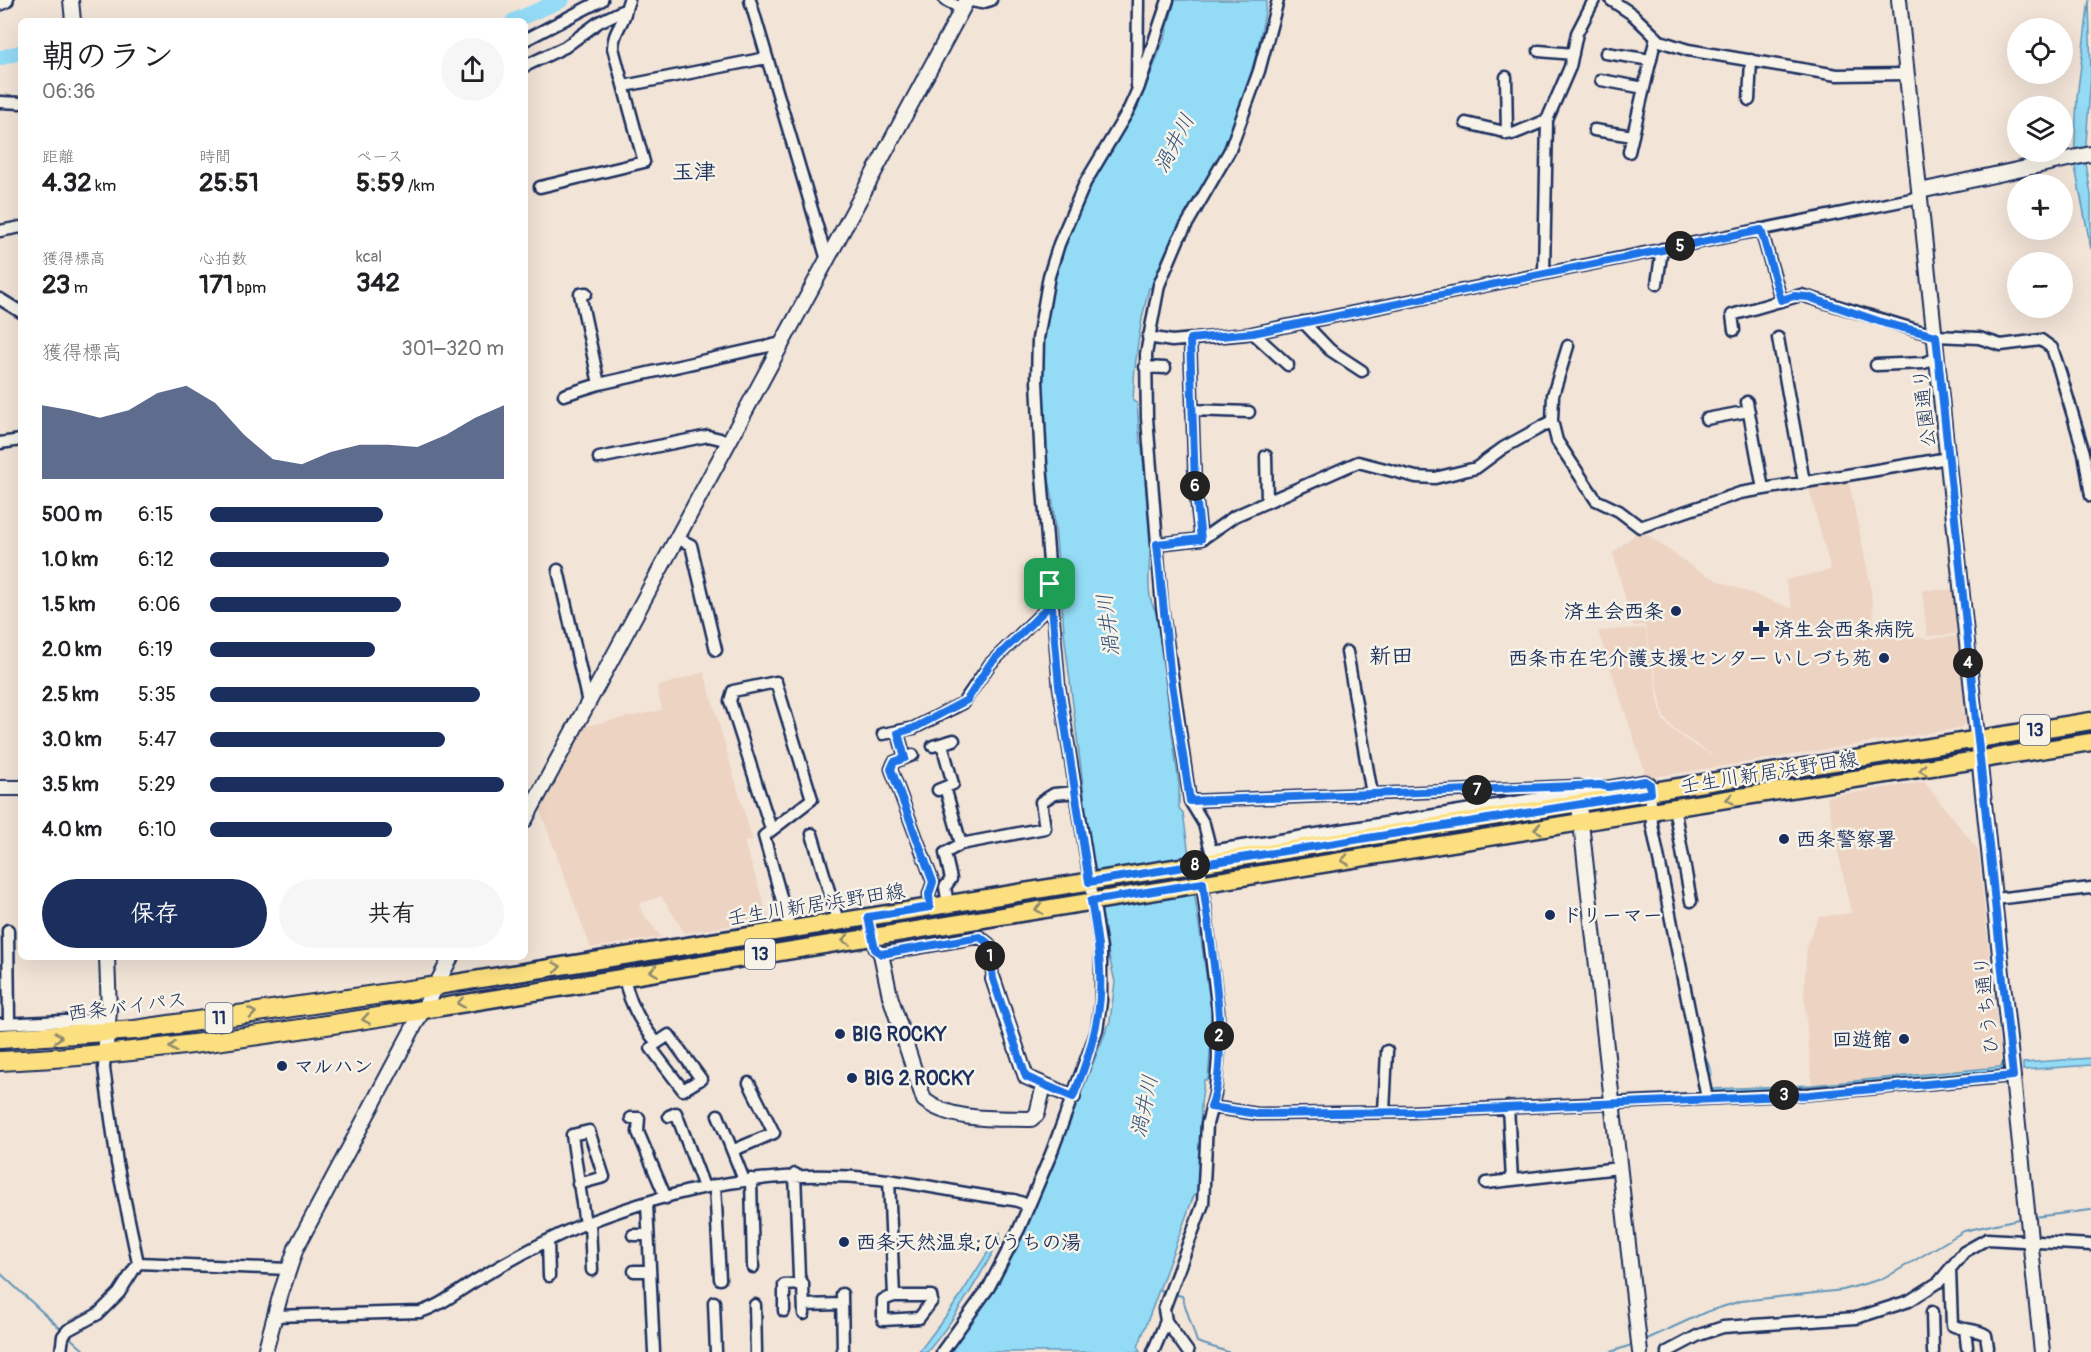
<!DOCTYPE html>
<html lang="ja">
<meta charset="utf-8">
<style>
body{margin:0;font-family:Pangolin,"Klee One",sans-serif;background:#f6f6f6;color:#202124;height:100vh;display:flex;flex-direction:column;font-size:22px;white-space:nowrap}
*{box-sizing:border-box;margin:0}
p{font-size:20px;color:#757577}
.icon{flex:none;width:33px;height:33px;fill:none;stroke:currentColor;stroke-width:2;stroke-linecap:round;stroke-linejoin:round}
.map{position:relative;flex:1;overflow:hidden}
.sheet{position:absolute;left:18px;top:18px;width:510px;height:942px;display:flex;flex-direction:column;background:#fff;border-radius:9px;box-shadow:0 6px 24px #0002}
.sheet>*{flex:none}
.controls{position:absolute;left:2007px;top:18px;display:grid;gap:12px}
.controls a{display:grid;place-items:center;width:66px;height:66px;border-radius:50%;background:#fff;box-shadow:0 6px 24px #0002;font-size:30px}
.pin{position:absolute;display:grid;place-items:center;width:51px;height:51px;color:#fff;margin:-26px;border-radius:12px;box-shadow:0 3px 9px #0006}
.km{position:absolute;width:30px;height:30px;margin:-15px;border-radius:50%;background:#222;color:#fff;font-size:16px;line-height:30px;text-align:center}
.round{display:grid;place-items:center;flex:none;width:63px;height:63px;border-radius:32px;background:#f6f6f6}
.headline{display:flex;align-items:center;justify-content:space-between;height:102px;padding:0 24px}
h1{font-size:33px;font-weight:800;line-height:45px}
.metrics{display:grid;grid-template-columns:repeat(3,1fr);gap:9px;height:102px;padding:6px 24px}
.metrics div{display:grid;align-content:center}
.metrics b{font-size:26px;font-weight:800}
.metrics small{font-size:16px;font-weight:400}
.metrics p{font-size:16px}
.chart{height:168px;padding:12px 24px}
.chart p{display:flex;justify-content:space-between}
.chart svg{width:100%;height:108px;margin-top:6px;fill:#1b2f5e;opacity:.7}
.primary-button{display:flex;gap:12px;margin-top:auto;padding:12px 24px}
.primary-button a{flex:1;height:69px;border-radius:36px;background:#1b2f5e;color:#fff;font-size:24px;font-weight:800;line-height:69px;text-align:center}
.primary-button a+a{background:#f6f6f6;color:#202124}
ul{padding:0 24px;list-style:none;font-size:20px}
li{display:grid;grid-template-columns:96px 72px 1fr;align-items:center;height:45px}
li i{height:15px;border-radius:8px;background:#1b2f5e}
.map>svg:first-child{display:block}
.built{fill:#ecd3c2}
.water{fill:#94dbf6;stroke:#6496b9;stroke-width:1.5}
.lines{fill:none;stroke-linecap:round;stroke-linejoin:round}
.stream{stroke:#6496b9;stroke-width:2}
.river{stroke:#94dbf6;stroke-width:15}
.minor-casing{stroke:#1b2f5e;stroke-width:15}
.tertiary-casing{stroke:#1b2f5e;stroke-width:18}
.secondary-casing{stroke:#1b2f5e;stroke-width:20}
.primary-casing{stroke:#1b2f5e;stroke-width:21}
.trunk-casing{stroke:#1b2f5e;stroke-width:22}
.minor{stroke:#f7f3e8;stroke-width:10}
.tertiary{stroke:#f7f3e8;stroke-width:14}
.secondary{stroke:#f7f3e8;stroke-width:15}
.primary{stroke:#fce080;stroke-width:16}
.trunk{stroke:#fce080;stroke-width:18}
.oneway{stroke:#8c886f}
.route-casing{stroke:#fff;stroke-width:12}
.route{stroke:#1a73e8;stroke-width:8}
.poi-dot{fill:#1b2f5e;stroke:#f7f3e8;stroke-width:2}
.labels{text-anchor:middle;stroke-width:5;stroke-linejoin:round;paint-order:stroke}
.shield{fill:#f7f3e8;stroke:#5d6a87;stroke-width:1.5}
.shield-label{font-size:18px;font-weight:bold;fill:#1b2f5e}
.street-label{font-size:20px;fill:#1b2f5e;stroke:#f7f3e8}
.poi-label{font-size:20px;font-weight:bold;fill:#1b2f5e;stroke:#f7f3e8;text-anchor:start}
.water-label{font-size:21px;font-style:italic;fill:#33517c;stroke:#f7f3e8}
.quarter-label{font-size:22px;font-weight:bold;fill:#1b2f5e;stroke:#f7f3e8}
</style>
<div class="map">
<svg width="2091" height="1352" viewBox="0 0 2091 1352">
<rect width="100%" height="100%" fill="#f2e4d7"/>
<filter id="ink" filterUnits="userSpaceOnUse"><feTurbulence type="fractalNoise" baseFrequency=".0167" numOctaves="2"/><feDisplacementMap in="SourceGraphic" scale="12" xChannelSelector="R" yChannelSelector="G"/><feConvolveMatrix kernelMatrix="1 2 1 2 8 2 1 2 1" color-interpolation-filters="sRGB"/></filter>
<g filter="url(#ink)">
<path class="built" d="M1848,478l22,104 5,49 53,8 29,-3 9,85 -6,7 -313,50 -49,-147 47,-3 17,91 8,9 22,16 26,14 -42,-27 -12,-14 -19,-92 -12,1 -20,-73 27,-23 57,40 24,12 72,27 -8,-29 46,-10 -23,-85z
M1922,590h31l3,44 -29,2z
M704,672l48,167 -8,3 25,77 -84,14 -24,-37 -22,8 3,9 19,24 -70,11 -51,-138 45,-84 77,-16 -5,-23z
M1924,782l54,68 23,214 -1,3 -188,17 -8,-91 3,-50 12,-26 32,-4 -24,-116z"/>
<path class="water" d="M1175,0h92c-8,51 -23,103 -44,149 -22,49 -56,87 -71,139h-3c-10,38 -15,74 -16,113l4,2 3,40 2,2c2,32 7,65 8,98 1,18 -6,54 6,68l23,174v23l4,5 28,196 1,20 -4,51h-4l-3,24 -3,91h-4l-56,152 2,5h-193l75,-122h4l84,-209 5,-39 -16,-69 -34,-272 -13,-147 -7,-31 -4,-90 2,-35 9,-49 18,-59 21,-45 47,-78 27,-70z
M2089,0l2,75 -6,82 6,38v54l-17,-87 3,-65z
M1679,938l25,116 8,18 -3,6 3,11 100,-4 188,-18 2,-3v8l-293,22z
M2091,1058v7l-68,5v-7z
M1000,1233v6c-21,40 -44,79 -73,113h-8l38,-51z"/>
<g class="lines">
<path class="stream" d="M2034,1217l57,-7
M0,1273l62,57
M1158,1290l10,2
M1173,1294l9,2 15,46 31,10
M68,1336l18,16
M1645,1340l61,-28 35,-11 102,-11 42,-12 79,-47 59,-13
M1611,1352l23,-8"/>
<path class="river" d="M513,21l49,-21
M0,58l21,-6"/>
<defs>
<path id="minor" d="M750,0l77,260
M945,0l17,9
M967,0l14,3 10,-3
M1278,0l-19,71 -29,79 -51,88 -20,47 -13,69 1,64 15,188 28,195 14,23 7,27 434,-70 5,3 2,41 55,273
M1611,0l21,14 28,27 28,9 149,25 70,-1
M525,40l77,-40
M1539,51l34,3
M1606,53l45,7
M525,66l40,-19 34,-25 27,-13 3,-9
M1506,77l1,57
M1601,80l43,8
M624,86l142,-28
M1137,86l1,-86
M1749,100l2,-40
M0,102l21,1
M1466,123l47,11 34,-14
M1594,130l39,6
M1629,152l27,-115
M540,187l104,-25 -31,-114c0,-17 11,-24 13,-39
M1761,229l20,71
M0,231l21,-4
M1544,273l3,-153 23,-53 7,-34 17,-33
M1657,284l5,-35
M586,293l-6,1 19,90
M0,299l21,13
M1303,322l27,28 32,21
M1734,330l-2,-15 69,-20 135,41 43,2 22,7 40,-5 11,8 8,24 24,81 7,43
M1253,333l35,32
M1148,337l24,4 75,-7 674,-137
M1778,338l26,144
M1190,339l5,148 6,52
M1568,346l-15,49 -1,26 5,20 39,59 23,11 21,16 100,-34 208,-35
M1876,365l48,-2 14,-5
M1145,367l20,1
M564,395l35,-11 183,-41
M1747,402l16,87
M1192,410l57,2
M1706,419l43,-8
M0,443l21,-3
M1266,456l1,45
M599,458l109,-22 21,5
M677,538l14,7 25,105
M1157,544l45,-5 33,-23 123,-54 58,15 19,1 41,-10 27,-20 49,-27
M558,570l30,133
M1347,652l25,142
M898,733l7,25
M883,734l31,-6 49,-25 27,-39 53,-52 4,-14
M933,746l21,-6
M913,755l-19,7 -3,7 42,113 -4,12 1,13
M945,787l16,57
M938,790l15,-6 -11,-40
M1190,801l389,-15
M1674,807l17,94
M771,829l-41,-128 3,-10 43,-9 36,117 -48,37 26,93
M812,834l26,87
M1995,899l96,-11
M948,904l-3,-17 6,-8 -6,-26 16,-9 84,-16 -4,-26 13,-8 22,-2
M868,917l7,32 6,5 99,-17 9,7 4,35
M8,930l1,93
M624,976c4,25 16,47 33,67l12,-8 32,44 -18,11 -32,-42 6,-5
M0,1024l109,-5
M1211,1107l47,7 154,-2 397,-18 204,-18
M1508,1107l4,73
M1384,1112l3,-61
M718,1115l26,65
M669,1116l7,-3 28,74
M631,1118h8l-1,14 28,66
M734,1150l40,-17 -25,-50
M795,1174l4,103 4,7 1,30
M751,1179l2,88
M889,1180l5,116 -11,4v20l36,-2 13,-17 -1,-5h-37
M1486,1183l133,-15
M578,1184l26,-7 -15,-46 -17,4 13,89
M715,1185l5,94
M647,1204l7,148
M590,1223l2,47
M633,1235h15
M548,1241l1,35
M138,1263l150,6
M1950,1270l2,55c11,6 23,3 34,10l2,13
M634,1271h16
M842,1294l1,58
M714,1302l2,50
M755,1305l1,47
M804,1305l38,-1
M784,1311v-26l19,-1
M1932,1312l1,40
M274,1316l146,-4c20,-6 37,-20 55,-31 35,-21 72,-42 109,-57 97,-38 190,-56 295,-45 45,5 89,16 135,21l9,3 4,5
M1965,1329l2,18
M61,1352l2,-16 5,-6 30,-16 21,-21 19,-30 -21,-100 -13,-95 1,-13
M942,1352l47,-65 30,-58 32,-75 46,-124 4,-29v-52l-42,-263 -18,-222 -4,-83 1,-42 11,-63 10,-32 26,-61 43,-72 10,-22 30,-89
M1153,1352l13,-31
M1188,1352l-22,-31 -2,-12 39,-105 4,-80 8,-30 3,-34v-49l-18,-146
M1667,1352l32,-17 24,-8 133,-9 53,-17 30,-19 25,-30 23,-13 104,6"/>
<path id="tertiary" d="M71,0l2,21
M1899,0l143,1352
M1920,191l171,-37
M0,788h21
M1579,805l61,547
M525,820l442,-820
M881,954l9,42 34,104c28,22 73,18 107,19l6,-5 7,-29
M993,979l33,98 47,20
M105,1055l4,-44 -2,-54
M265,1352l16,-59 15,-45 155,-291"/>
<path id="secondary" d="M0,2l5,-2"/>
<path id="primary" d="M437,986l1654,-265
M423,1010l1158,-188 510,-80"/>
<path id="trunk" d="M0,1039l135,-9 302,-44
M0,1061c143,-6 282,-29 423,-51"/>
</defs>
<use href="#minor" class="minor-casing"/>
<use href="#tertiary" class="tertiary-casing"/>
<use href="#secondary" class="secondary-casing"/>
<use href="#primary" class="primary-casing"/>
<use href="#trunk" class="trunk-casing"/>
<use href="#minor" class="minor"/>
<use href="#tertiary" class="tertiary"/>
<use href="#secondary" class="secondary"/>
<use href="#primary" class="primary"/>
<use href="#trunk" class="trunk"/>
</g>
<defs><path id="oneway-chevron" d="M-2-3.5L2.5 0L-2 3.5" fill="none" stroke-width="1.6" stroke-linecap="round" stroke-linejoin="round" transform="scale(1.5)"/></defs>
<g class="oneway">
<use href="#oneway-chevron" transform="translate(1923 770) rotate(171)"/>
<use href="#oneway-chevron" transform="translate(1730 799) rotate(171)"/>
<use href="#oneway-chevron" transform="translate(1538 829) rotate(171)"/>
<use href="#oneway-chevron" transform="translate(1345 860) rotate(171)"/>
<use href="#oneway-chevron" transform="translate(1039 909) rotate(171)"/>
<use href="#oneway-chevron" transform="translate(846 940) rotate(171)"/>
<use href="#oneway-chevron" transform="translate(557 967) rotate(-9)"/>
<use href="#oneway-chevron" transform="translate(654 971) rotate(171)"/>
<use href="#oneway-chevron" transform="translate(461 1003) rotate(170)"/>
<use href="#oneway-chevron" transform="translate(252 1013) rotate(-9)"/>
<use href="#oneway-chevron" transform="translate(366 1019) rotate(171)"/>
<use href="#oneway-chevron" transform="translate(58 1037) rotate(-4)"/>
<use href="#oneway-chevron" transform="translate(173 1047) rotate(173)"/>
</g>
</g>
<g class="lines" filter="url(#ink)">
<defs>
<path id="route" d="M1761,230l20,70 13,-4 14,1 76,26 52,13 77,740 -204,19 -397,17 -154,2 -47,-7c21,-56 -1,-163 -8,-224l-112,18c15,82 14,118 -18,196l-47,-20 -33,-98 -4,-35 -9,-7 -99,17 -6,-5 -7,-32 62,-10 -1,-13 4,-12 -42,-113 3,-7 11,-4 -7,-25 16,-5 53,-28 23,-36 53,-52 4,-5v-20l3,-3 9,102 30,196 562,-89 -1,-9 -5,-3 -37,6 -8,-2 -410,16 -20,-131 -13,-126 44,-5 -6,-53 -5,-147 63,-6z"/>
</defs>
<use href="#route" class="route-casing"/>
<use href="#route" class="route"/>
</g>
<g class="poi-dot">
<circle cx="1676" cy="611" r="6"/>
<path d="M1758 620h6v6h6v6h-6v6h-6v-6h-6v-6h6z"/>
<circle cx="1884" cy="658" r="6"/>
<circle cx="1784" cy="839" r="6"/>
<circle cx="1550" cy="915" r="6"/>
<circle cx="840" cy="1034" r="6"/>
<circle cx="1904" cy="1039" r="6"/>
<circle cx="282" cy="1066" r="6"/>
<circle cx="852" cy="1078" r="6"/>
<circle cx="844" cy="1242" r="6"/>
</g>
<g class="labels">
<g class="shield">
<rect x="2020" y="715" width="30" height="30" rx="4.5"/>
<rect x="745" y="939" width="30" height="30" rx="4.5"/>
<rect x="205.5" y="1003" width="27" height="30" rx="4.5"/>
</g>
<g class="shield-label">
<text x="2035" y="736">13</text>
<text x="760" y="960">13</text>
<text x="219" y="1024">11</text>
</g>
<g class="street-label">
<text transform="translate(1924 408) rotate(-96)" y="7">公園通り</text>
<text transform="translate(1769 772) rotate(-9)" y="7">壬生川新居浜野田線</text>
<text transform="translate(816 904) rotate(-9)" y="7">壬生川新居浜野田線</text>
<text transform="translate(1986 1005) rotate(-96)" y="7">ひうち通り</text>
<text transform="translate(127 1006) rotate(-7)" y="7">西条バイパス</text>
</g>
<g class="poi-label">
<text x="1664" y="618" text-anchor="end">済生会西条</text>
<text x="1774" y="636">済生会西条病院</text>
<text x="1872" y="665" text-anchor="end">西条市在宅介護支援センター いしづち苑</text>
<text x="1796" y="846">西条警察署</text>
<text x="1562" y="922">ドリーマー</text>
<text x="852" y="1041">BIG ROCKY</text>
<text x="1892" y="1046" text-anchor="end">回遊館</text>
<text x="294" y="1073">マルハン</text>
<text x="864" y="1085">BIG 2 ROCKY</text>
<text x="856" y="1249">西条天然温泉;ひうちの湯</text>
</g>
<g class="water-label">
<text transform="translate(1174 143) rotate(-62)" y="7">渦井川</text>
<text transform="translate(1108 625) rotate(-97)" y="7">渦井川</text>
<text transform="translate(1144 1106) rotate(-78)" y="7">渦井川</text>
</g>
<g class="quarter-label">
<text x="694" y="179">玉津</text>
<text x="1391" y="663">新田</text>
</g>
</g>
</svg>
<div class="controls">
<a><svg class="icon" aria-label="locate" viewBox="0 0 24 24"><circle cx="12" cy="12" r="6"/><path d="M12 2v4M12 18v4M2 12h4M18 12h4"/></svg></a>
<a><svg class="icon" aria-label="layers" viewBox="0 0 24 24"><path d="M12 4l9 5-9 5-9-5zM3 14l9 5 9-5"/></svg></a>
<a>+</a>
<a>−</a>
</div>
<div class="pin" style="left:1050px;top:584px;background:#1e9e55"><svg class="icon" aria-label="arrive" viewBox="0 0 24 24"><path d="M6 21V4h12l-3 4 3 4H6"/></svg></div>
<b class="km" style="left:990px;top:956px">1</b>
<b class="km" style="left:1219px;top:1036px">2</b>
<b class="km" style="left:1784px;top:1095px">3</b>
<b class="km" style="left:1968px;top:663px">4</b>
<b class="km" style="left:1680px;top:246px">5</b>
<b class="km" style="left:1195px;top:486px">6</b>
<b class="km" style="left:1477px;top:790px">7</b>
<b class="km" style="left:1195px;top:865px">8</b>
<section class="sheet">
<div class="headline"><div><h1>朝のラン</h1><p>06:36</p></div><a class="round"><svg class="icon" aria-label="share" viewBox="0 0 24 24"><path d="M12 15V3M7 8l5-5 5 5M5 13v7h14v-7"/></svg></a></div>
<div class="metrics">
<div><p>距離</p><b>4.32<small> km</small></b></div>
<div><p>時間</p><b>25:51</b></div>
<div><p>ペース</p><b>5:59<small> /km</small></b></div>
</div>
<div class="metrics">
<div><p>獲得標高</p><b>23<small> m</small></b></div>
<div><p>心拍数</p><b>171<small> bpm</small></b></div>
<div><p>kcal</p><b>342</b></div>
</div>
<div class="chart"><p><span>獲得標高</span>301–320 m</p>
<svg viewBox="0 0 160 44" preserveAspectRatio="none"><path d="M0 44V14L10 16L20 19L30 16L40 9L50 6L60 13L70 26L80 36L90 38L100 33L110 30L120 30L130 31L140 26L150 19L160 14V44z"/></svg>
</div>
<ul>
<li><b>500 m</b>6:15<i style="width:59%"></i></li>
<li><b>1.0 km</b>6:12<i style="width:61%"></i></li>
<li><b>1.5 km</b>6:06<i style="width:65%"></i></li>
<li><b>2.0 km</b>6:19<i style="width:56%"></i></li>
<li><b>2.5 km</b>5:35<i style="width:92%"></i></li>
<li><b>3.0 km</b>5:47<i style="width:80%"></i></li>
<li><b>3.5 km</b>5:29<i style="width:100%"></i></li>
<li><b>4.0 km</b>6:10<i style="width:62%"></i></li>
</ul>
<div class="primary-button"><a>保存</a><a>共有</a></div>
</section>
</div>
